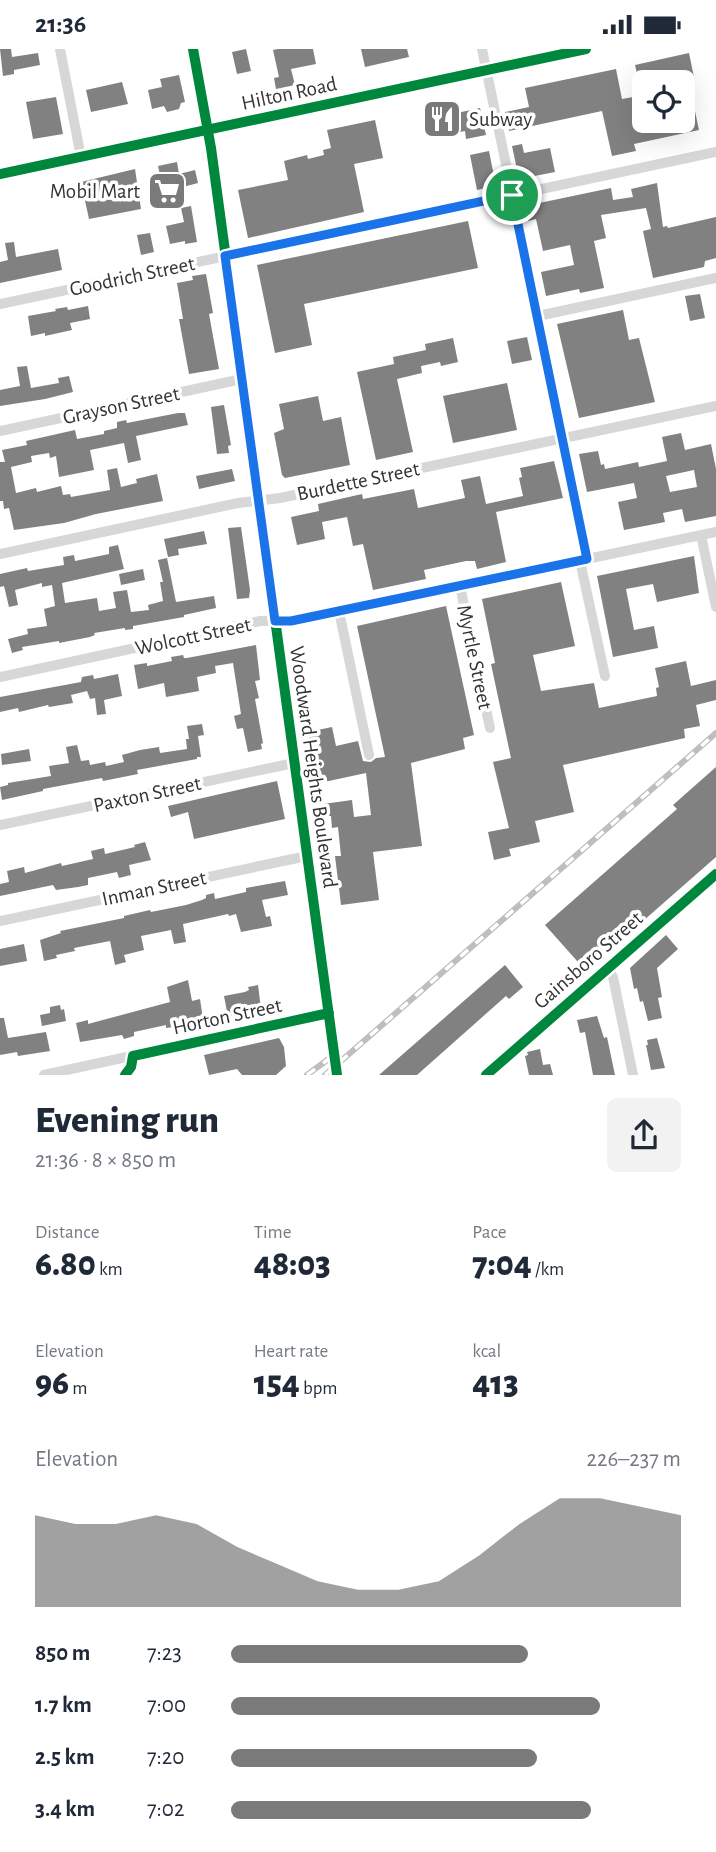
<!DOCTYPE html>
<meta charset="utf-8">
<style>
body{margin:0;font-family:"Alegreya Sans",sans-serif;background:#f2f2f3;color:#1f2937;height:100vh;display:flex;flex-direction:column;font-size:26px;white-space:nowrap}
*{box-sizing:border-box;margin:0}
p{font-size:23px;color:#747a83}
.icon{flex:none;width:38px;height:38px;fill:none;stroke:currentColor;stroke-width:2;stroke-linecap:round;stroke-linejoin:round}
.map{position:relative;height:1026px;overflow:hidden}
.sheet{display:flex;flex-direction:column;background:#fff;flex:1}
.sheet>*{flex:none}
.tools{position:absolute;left:632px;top:21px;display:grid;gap:14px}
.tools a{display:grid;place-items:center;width:63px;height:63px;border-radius:10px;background:#fff;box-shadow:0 7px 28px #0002;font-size:35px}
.pin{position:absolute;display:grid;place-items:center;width:60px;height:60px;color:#fff;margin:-30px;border:4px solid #fff;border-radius:50%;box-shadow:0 2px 7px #0007}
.round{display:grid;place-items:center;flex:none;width:74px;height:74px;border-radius:10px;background:#f2f2f3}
.headline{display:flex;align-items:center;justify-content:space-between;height:119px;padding:0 35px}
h1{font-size:38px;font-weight:800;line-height:52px}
.stats{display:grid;grid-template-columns:repeat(3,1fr);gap:10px;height:119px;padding:7px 35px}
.stats div{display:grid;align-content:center}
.stats b{font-size:35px;font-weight:800}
.stats small{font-size:19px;font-weight:400}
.stats p{font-size:19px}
.chart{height:196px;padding:14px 35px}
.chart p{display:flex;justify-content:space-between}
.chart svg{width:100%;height:126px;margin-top:7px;fill:#7a7a7a;opacity:.7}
ul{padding:0 35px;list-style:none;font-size:23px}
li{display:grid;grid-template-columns:112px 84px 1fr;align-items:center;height:52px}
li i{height:18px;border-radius:9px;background:#7a7a7a}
.status{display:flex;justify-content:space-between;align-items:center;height:49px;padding:0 35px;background:#fff;direction:ltr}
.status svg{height:19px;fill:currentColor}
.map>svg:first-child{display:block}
.building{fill:#818181;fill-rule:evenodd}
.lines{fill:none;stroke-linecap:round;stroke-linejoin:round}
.minor{stroke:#d7d7d7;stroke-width:10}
.tertiary{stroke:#d7d7d7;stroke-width:12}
.rail-casing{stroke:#bebebe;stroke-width:6}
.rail{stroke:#fff;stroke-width:3.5;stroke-dasharray:10;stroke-linecap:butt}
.cycleway-casing{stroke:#fff;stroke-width:15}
.cycleway{stroke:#00873e;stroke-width:10}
.route-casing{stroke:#fff;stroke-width:14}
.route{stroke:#1a73e8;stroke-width:9}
.labels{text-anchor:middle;stroke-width:7;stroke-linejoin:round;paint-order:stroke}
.street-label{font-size:21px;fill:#333;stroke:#fff}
.poi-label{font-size:21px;fill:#333;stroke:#fff;text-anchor:start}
</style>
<div class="status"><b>21:36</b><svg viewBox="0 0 49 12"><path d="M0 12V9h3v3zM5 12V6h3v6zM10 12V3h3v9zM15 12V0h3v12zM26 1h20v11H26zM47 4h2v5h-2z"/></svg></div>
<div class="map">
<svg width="716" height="1026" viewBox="0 0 716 1026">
<rect width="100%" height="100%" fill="#fff"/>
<path class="building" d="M0,0h11l1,8 26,-4 2,12 -26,5v4l-11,2z
M246,0l5,22 -14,3 -5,-22z
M278,0h35l3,15 -25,5 4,16 -19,4 -2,-11 5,-1 -6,-27z
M361,0h46l2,8 -44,10z
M689,4l6,29 -6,1 10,47 -65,14 2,7 -24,5 -10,-45 -93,20 -4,-19 24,-5 -4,-19 91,-19 6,30 22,-4v26h38v-39h-43l-4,-17z
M179,26l6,27 -4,1 -2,6 -12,3 -3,-6 -12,3 -4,-19 14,-3 -2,-8z
M122,33l6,22 -37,8 -5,-22z
M56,48l7,37 -30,5 -7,-37z
M450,56l2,9 28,-6 6,27 -20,4 -1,-8 -26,5 -5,-27z
M375,71l8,38 -29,6 10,48 -116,26 -10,-48 50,-10 -4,-19 23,-6 1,4 16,-4 -1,-5 8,-2 -4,-18z
M522,95l2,9 26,-5 5,24 -36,7 -7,-33z
M489,102l7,35 -19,4 -7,-35z
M177,113l2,12 16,-4 3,13 -19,5 2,8 -25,6 -3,-16 9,-2 -4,-18z
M135,120l6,40 -52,10 -8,-37z
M657,134l6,44 4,-1 1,2 48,-11v41l-11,3 -1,6 -51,11 -10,-47 8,-2 -5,-21 -45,7 5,23 -12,3 10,47 -24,5 -1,-4 -33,7 -5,-24 33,-7 -4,-20 -27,6 -7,-32 -8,2 -3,-15 86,-18 2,12 20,-3 -2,-8z
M191,157l6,36 -12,2v-3l-15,3 -4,-18 18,-4 -3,-14z
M468,172l10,47 -174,36 8,41 -37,8 -18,-88z
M150,184l4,19 -13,3 -4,-20z
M14,193l2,15 42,-8 4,21 -62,13v-21l8,-2 -3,-17z
M206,225l7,39 -4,1 10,55 -30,5 -10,-55h4l-6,-36 16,-3 -1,-4z
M700,245l5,24 -15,3 -5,-25z
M88,257l2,13 -20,4 2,7 -27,6v-3l-14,3 -3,-20 28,-5 -1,-2 12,-2 1,3z
M623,261l6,30 10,-2 16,64 -76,16 -22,-94z
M527,288l5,23 -20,4 -5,-23z
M453,289l5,24 -17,4 -1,-4 -19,4 1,7 -25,6 16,73 -37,8 -19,-88 37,-8 -1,-7 33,-7 -1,-6z
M27,317l4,22 28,-5 -1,-5 11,-2 4,16 -28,7 -45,7v-16l20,-4 -3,-19z
M507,334l10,47 -64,13 -10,-47z
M318,347l5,25 18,-4 9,48 -65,13 -3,-3 -8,-42 10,-4 -5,-25z
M224,356l7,40 -3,1 1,7 -12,1 -6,-47z
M178,364h7l3,12 -52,11 5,24 -13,3 -4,-20 -34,7 4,20 -35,7 -3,-21 -6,2 -1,-5 -18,3 1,6 -21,5 5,26 20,-5 1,4 24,-6 2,9 7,-1 1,3 39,-7 -3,-20 10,-2 4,19 16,-4 -1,-4 21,-5 6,27 -67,13 -32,9 -50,7 -5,-22 -5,1 -1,-8h-3v-39h5l-3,-12 25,-5 -1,-4 49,-11 2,9 27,-5v-3l13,-3v-6l9,-2 1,3z
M681,384l4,17 26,-6 5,25v47l-31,6 -3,-13 -19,4 2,9 -41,8 -6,-28 19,-4 -3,-15 -47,9 -8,-38 19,-3 3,14 3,-1 1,5 33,-7 1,5 28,-6 -5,-24zM694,421l3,17 -27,5 -4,-16z
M554,412l9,37 -67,14 10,50 -29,7 -2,-8h-9l-42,9 2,9 -53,11 -10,-46 -10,2 -6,-29 -25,5 3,17 -28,6 -6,-28 28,-6 -1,-7 44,-10 1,5 51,-10 4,19 47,-10 -4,-18 19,-4 6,28 37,-8 -4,-18 3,-1 -2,-9z
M232,420l3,12 -36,8 -3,-13z
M241,478l9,63 -1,8 -12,1 -9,-71z
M204,482l3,13 -29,5 1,6 -11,2 -4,-18z
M118,496l6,24 -62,14 3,20 32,-5 2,13 17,-3 -3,-16 14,-2 4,22 18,-2 -1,-5 15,-4 -3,-19h3l-5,-22 9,-2 9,44 38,-6 2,12 -32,7v2l-51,9v3l-8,1v-2l-31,5 1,2 -5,2 -31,6v-2l-37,6 1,3 -11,3 -4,-14 20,-5 -1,-5 20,-3 -3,-17 11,-3 -3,-21 -10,2v-4l-27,7 3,15 -9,2 -5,-21 -4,1v-13l27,-6 1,3 36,-6 -1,-8 11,-2 1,6 34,-7v-7z
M694,507l5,37 -42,9 -4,-18 -27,5 8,41 20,-4 4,22 -45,9 -16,-81z
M143,520l2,11 -24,5 -2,-11z
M561,533l14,64 -42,9 8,36 53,-8 5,25 58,-12 -1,-8 3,-1 -4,-19 31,-7 5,25 25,-6v20l-20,5 4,21 -16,3 1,9 -122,27 11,47 -39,9 5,21 -31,7 2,7 -17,4 -6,-28 21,-4 -16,-66 18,-4 -20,-94 4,-1 -13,-64z
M446,557l28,129 -11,3 2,11 -54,14 11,83 -49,6 6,48 -38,5 -6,-49h6l-3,-29 -6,1 -1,-12h-6l-2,-12 29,-4 2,17 17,-2 -5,-42 -42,9 -3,-11 -4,1 -9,-40 24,-5 4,19 22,-5 5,20 8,1 5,-4 9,-1 -28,-131z
M256,596l4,35 -5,1 4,17 -4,1 8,44 -2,1 1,5 -14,3 -5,-24 -6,1 -3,-13 7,-2 -8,-51 -18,3 1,7 -19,4 2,14 -33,6 -2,-14 -26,6 -4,-24 13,-2v3l25,-5 -1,-4 12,-2 1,3h3z
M118,625l4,22 -18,4 2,14 -9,1 -2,-17 -5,1 -3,-8 -16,4 2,8 -24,4 -1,-2 -29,7 -1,-4 -18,4v-15l81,-15 1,-5 11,-2 1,4z
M202,675l2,11 -6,1 3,21h-4v2l-60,11 1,4 -35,7 -1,-3 -59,11v2l-41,9 -2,-13 8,-2v-2l43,-7 -2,-10 20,-3 -3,-16 11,-2 4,16 8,-1 1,5 15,-3 1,4 18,-4 -2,-7 18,-5 19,-3 1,6 27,-4 -1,-10h3l-2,-13z
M29,700l2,12 -29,4 -1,-11z
M716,718v90l-130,114 -41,-46 132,-116 -4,-4z
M277,732l8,38 -91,20 -6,-27 -17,5 -3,-11z
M145,793l6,18 -22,5 2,10 -12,3 -2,-6 -29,6v7l-10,2 -22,3 -3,-5 -53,11v-12l9,-2 -2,-11 17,-4 1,6 36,-10 1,3 31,-7 -2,-8 13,-3 1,6 30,-7 -1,-2z
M285,832l3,14 -26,5 4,17 4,-1 2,10 -31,6 -5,-18 -7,2 -1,-2 -45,10 3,18 -12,2 -3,-14 -30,6 3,14 -20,5 2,7 -11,3 -5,-24 -36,7 1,3 -19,4 1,3 -13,3 -4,-21 21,-7 -1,-2 64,-13v-2l26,-6 1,2 35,-7 16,-5 4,-2v-3l8,-2 1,6 31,-7v-4z
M666,886l12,14 -21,19 5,29 -4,1 4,20 -14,3 -5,-20 -3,1 -3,-14 -3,1 -4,-21z
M24,895l3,17 -27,5v-17z
M505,916l18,22 -14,12 -3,-3 -89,79h-38z
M188,931l4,21 8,-2 3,20h-3v4l-34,5v-3l-32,7v4l-10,3 -2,-4 -42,7 -4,-19 12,-3v4l82,-22 -3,-15z
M258,936l3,24 -33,8 -4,-21 21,-4 4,-2 -1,-3z
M60,956l1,5 3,-1 2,12 -24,5 -2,-11 10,-2v-6z
M597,967l7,22 3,-1 8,38h-22l-8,-43 -5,1 -3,-13z
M0,969h4l4,20 38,-6 4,19 -32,5 -1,-4 -17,3z
M279,989l5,9 2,19 -10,9h-34l-5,-6 -28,6 -5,-20z
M657,989l8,30 -14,2 -5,-25h2l-1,-5z
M540,1000l3,16 7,-1 3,11h-24l-4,-19 3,-1 -1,-3z"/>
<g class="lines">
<path class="minor" d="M60,0l21,108
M482,0l106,510
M0,255l716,-152
M538,267l178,-38
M0,382l242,-52
M701,486l15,72
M0,505l238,-51 42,-5 436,-92
M580,512l25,115
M460,537l30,142
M339,562l30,144
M0,628l260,-56h31l425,-89
M0,776l294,-62
M0,872l307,-65
M607,920l6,8 20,98
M44,1026l285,-62
M125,1026l6,-8 2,-11
M486,1026l230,-201"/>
<path class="tertiary" d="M193,0l18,99 126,927
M0,125l586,-125"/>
<defs>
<path id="rail" d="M307,1026l31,-23
M325,1026l391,-342"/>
</defs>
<use href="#rail" class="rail-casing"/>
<use href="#rail" class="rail"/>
<defs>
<path id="cycleway" d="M193,0l18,99 126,927
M0,125l586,-125
M125,1026l6,-8 2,-11 196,-43
M486,1026l230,-201"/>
</defs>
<use href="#cycleway" class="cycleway-casing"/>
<use href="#cycleway" class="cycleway"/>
</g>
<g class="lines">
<defs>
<path id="route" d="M512,146l75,364 -296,62h-16l-50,-365z"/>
</defs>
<use href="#route" class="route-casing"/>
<use href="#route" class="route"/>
</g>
<defs>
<symbol id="restaurant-square" viewBox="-11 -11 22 22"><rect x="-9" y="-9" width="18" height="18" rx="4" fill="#7a7a7a" stroke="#fff"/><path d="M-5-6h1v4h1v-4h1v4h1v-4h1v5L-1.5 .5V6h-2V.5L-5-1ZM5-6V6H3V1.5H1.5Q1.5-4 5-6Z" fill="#fff"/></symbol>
<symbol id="supermarket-square" viewBox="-11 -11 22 22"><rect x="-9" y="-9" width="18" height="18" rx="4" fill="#7a7a7a" stroke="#fff"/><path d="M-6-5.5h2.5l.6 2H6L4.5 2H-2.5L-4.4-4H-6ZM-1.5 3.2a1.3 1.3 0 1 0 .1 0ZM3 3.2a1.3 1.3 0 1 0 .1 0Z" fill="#fff"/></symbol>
</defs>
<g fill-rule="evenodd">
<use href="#restaurant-square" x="420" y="48" width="44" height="44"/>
<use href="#supermarket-square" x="145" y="120" width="44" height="44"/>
</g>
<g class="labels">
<g class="street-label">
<text transform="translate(289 44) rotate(-12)" y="7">Hilton Road</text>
<text transform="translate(132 227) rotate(-12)" y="7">Goodrich Street</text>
<text transform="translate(121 356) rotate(-12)" y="7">Grayson Street</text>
<text transform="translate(358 432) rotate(-12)" y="7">Burdette Street</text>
<text transform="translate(193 587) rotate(-12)" y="7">Wolcott Street</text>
<text transform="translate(475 608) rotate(78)" y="7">Myrtle Street</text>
<text transform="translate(314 718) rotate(82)" y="7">Woodward Heights Boulevard</text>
<text transform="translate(147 745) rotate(-12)" y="7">Paxton Street</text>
<text transform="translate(154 839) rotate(-12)" y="7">Inman Street</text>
<text transform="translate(588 911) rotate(-41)" y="7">Gainsboro Street</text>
<text transform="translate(227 967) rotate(-12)" y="7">Horton Street</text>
</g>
<g class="poi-label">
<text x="469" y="77">Subway</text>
<text x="140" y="149" text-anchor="end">Mobil Mart</text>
</g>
</g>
</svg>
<div class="tools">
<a><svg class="icon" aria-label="locate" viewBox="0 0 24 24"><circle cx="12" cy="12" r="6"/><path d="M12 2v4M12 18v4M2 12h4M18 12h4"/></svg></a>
</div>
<div class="pin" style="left:512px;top:146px;background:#1e9e55"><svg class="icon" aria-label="arrive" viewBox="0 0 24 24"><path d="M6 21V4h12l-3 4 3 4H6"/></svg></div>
</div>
<section class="sheet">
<div class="headline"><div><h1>Evening run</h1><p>21:36 · 8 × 850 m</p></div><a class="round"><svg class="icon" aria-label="share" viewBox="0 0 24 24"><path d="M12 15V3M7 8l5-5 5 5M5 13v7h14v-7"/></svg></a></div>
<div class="stats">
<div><p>Distance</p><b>6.80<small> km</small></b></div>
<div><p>Time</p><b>48:03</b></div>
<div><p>Pace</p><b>7:04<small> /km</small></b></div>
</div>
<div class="stats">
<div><p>Elevation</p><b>96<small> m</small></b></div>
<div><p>Heart rate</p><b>154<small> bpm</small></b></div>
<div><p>kcal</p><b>413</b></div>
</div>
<div class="chart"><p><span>Elevation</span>226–237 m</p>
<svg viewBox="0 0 160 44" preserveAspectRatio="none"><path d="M0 44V12L10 15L20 15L30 12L40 15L50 23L60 29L70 35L80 38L90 38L100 35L110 26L120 15L130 6L140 6L150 9L160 12V44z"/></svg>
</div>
<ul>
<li><b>850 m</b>7:23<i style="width:66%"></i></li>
<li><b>1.7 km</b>7:00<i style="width:82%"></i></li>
<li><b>2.5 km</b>7:20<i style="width:68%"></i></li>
<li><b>3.4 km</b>7:02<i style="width:80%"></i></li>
</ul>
</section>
